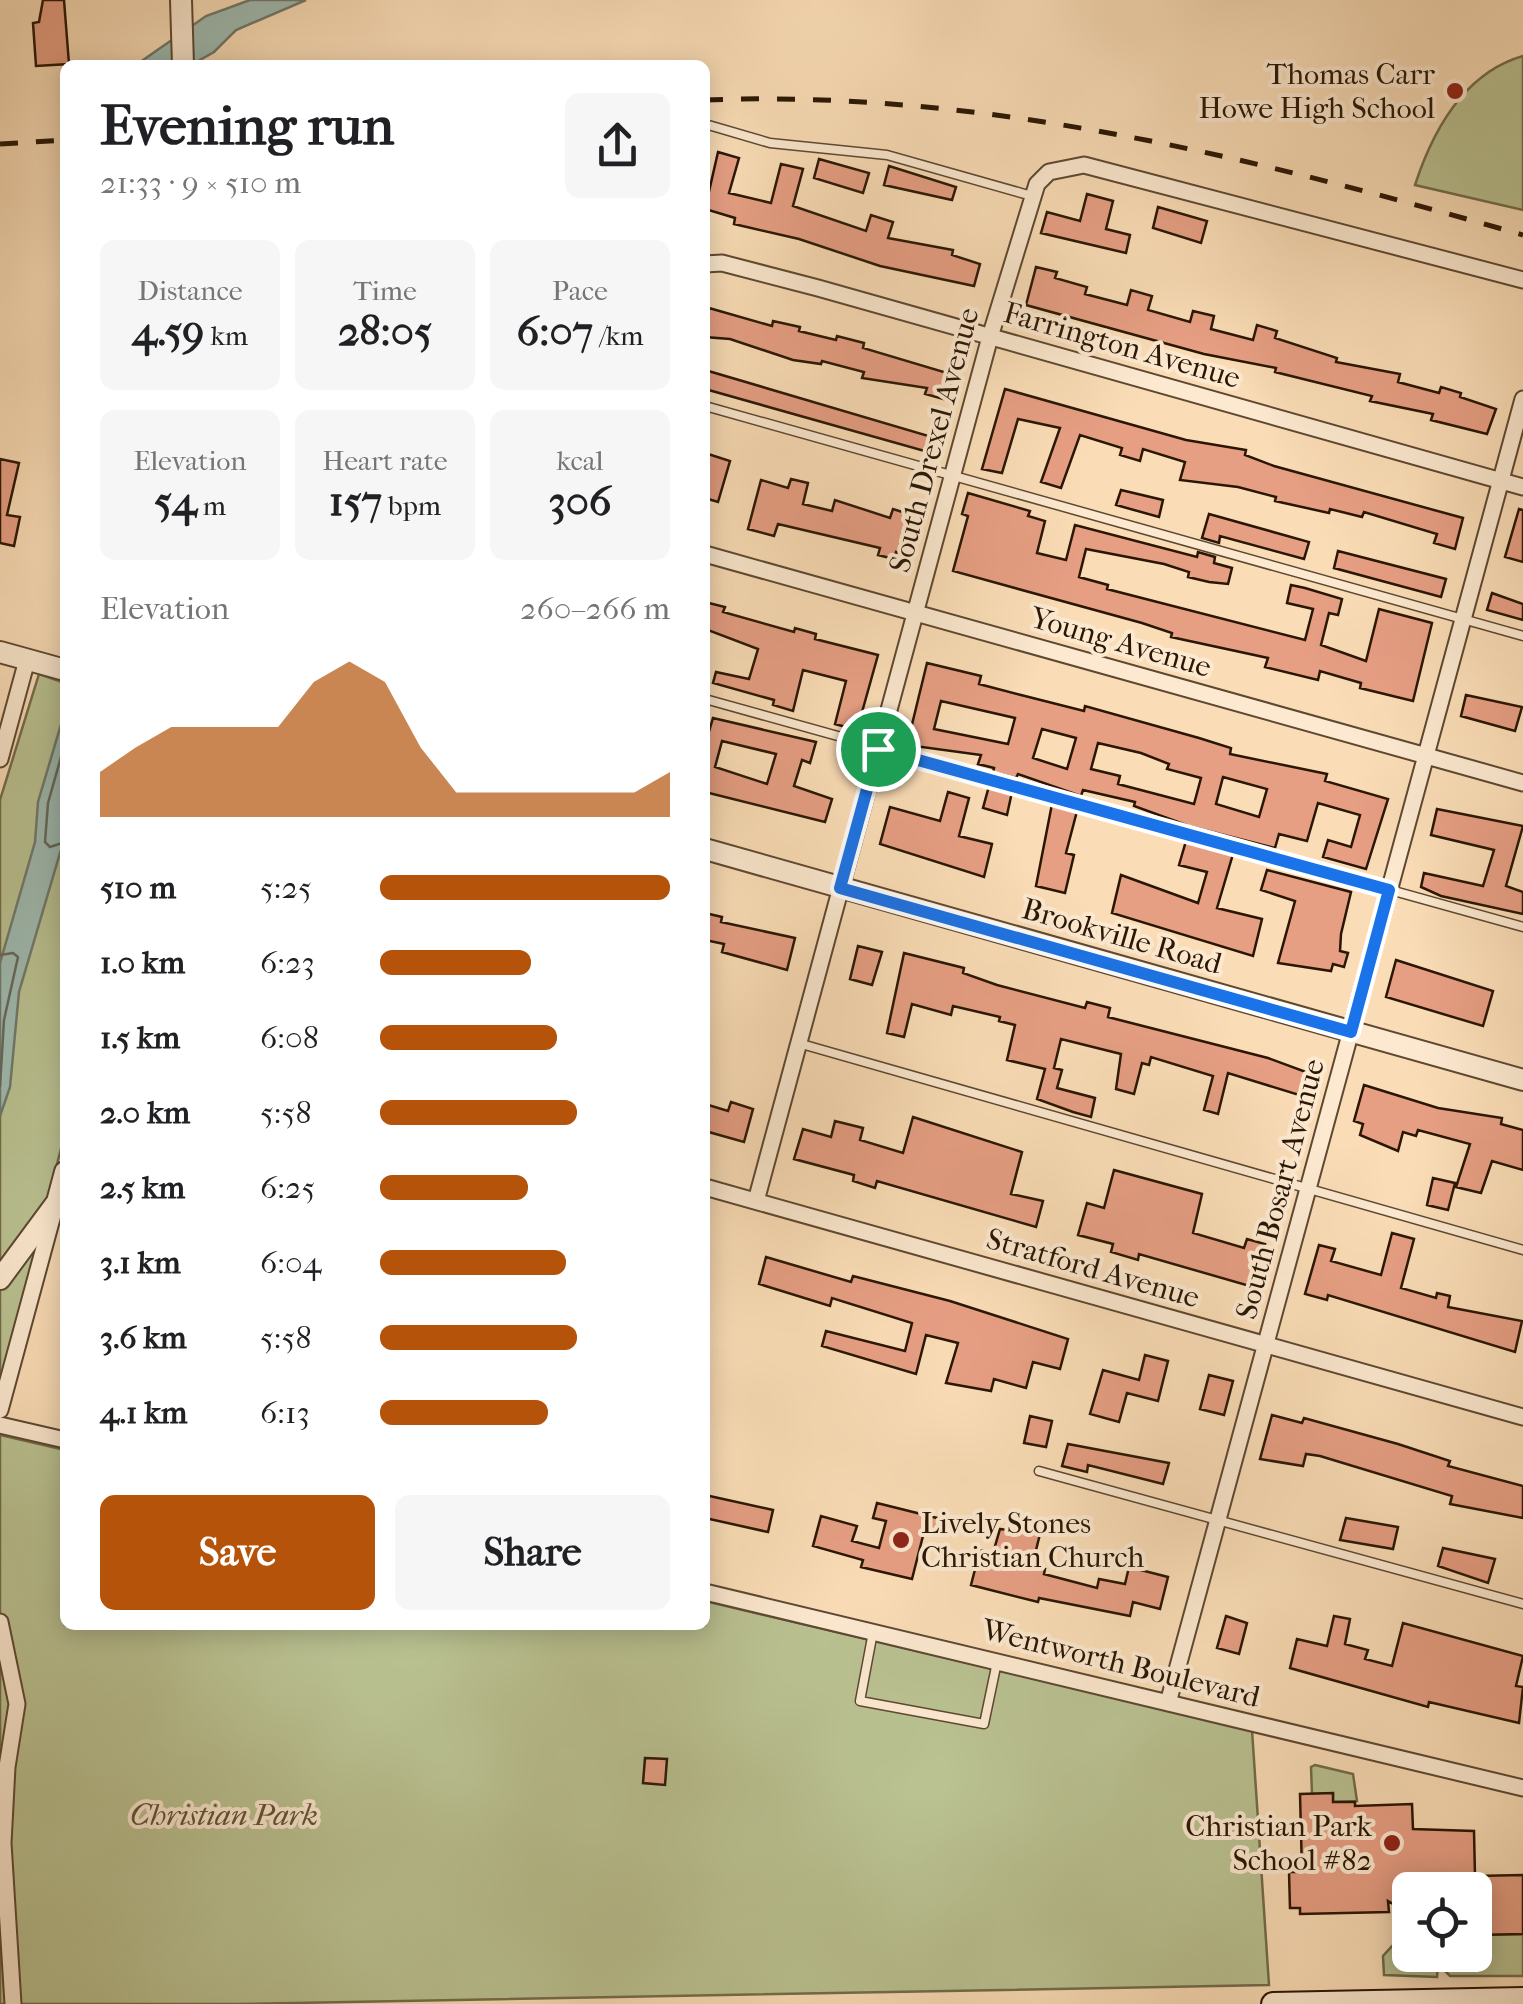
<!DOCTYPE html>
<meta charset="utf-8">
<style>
body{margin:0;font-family:"IM FELL French Canon",serif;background:#f6f6f6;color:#202124;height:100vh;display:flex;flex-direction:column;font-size:38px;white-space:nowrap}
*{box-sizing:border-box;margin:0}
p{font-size:32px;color:#757577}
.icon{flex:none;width:55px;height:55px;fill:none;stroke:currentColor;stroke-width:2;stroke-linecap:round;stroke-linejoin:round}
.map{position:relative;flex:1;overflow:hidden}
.sheet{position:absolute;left:60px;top:60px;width:650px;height:1570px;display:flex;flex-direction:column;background:#fff;border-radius:15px;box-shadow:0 5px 25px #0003}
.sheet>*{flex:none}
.tools{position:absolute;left:1392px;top:1872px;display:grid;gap:20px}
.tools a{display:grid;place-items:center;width:100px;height:100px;border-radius:15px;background:#fff;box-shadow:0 5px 25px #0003;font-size:50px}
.pin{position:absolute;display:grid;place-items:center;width:85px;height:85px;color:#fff;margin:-42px;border:5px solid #fff;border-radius:50%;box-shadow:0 2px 10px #0007}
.round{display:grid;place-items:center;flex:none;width:105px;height:105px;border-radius:15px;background:#f6f6f6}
.head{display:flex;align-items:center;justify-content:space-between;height:170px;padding:0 40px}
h1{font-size:55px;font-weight:700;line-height:75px}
.stats{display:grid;grid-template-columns:repeat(3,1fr);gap:15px;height:170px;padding:10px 40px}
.stats div{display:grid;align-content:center;border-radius:15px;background:#f6f6f6;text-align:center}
.stats b{font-size:42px;font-weight:700}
.stats small{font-size:28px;font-weight:400}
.stats p{font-size:28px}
.chart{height:280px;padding:20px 40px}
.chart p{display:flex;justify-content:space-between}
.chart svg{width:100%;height:180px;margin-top:10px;fill:#b45309;opacity:.7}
.primary-button{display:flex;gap:20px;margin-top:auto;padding:20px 40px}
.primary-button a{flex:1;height:115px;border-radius:15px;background:#b45309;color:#fff;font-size:40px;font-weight:700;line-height:115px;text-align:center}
.primary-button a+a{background:#f6f6f6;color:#202124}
ul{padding:0 40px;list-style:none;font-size:32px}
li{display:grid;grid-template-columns:160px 120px 1fr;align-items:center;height:75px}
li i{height:25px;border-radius:12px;background:#b45309}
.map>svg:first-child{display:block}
.green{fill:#bac292;stroke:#726c4b;stroke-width:2.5}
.water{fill:#9ebbb2;stroke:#6f796c;stroke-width:2.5}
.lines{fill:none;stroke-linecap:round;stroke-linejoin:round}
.shore{stroke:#64685b;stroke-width:2.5}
.building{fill:#e79f84;stroke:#291604;stroke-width:2.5;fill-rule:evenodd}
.service-casing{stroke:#5d4831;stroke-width:11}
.minor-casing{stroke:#5d4831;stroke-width:19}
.tertiary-casing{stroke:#5d4831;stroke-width:24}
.secondary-casing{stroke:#291604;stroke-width:26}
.service{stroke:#fce9d0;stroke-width:8}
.minor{stroke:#fce9d0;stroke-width:15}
.tertiary{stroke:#fce9d0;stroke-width:20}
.secondary{stroke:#fce9d0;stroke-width:22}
.rail{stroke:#291604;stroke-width:5;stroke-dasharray:18 18;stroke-linecap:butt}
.route-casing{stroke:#fff;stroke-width:20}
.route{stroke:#1a73e8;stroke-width:12}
.poi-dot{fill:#8f2418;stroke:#fce9d0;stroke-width:4}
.labels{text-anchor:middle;stroke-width:8;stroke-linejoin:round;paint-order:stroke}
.poi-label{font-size:30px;fill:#291604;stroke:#fce9d0;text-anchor:end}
.street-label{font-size:30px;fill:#291604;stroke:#fce9d0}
.park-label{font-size:30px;font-style:italic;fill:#5c5236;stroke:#fce9d0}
</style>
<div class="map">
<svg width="1523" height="2004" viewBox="0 0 1523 2004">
<rect width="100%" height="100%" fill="#faddb7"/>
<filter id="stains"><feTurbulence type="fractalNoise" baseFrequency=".002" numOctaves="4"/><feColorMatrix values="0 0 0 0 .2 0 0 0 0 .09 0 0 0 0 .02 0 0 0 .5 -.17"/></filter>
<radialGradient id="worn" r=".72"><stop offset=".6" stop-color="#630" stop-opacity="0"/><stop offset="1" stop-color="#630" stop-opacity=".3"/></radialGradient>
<path class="green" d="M1523,56v154l-108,-25c18,-55 49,-112 108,-129z
M39,674l26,9v450l-65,255v-588z
M0,1435l65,15v175h640v-24l547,129 17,255 -1030,19h-239z
M1315,1765l38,9 4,27 -24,1v-8h-21l-1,-27z
M1404,1933h6v22h29l-2,22 -53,-2 -1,-19z
M1523,1934v42h-73l-4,-4v-17h29v-20z"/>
<path class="water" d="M250,0h56l-70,30 -22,22 -23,13h-55l70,-49z
M65,711v125l-46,156 -9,95 -10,29v-153l35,-121 3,-40z"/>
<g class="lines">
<path class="shore" d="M65,743l-17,60 -3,39 5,5 15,-5
M0,955l13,-2 5,4 -14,63 -4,66"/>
</g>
<path class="building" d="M43,0h21l5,64 -33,2 -3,-43 6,-1z
M718,152l21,6 -10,35 42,10 10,-39 22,5 -10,37 73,25 5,-16 22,7 -5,16 65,12 -1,5 28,9 -6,22 -94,-20 -81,-27 -65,-15 1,-6 -30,-9z
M819,159l50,14 -6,20 -49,-15z
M889,166l67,21 -4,13 -68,-15z
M1087,194l26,7 -7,28 24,6 -4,18 -85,-20 6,-21 33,9z
M1158,207l49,14 -6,22 -48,-15z
M1036,267l21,5 -2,6 32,9 -2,7 42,11 4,-15 21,6 -4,14 42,12 3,-11 21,5 -3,13 42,11 4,-15 20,6 -2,7 62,20 -1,4 64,12 -2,8 41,11 2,-6 20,6 -1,4 36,12 -9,25 -56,-14 2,-6 -63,-13 2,-5 -97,-24 1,-4 -72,-14 -178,-49z
M709,308l63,18 1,-5 27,6 -1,4 37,9 1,-4 27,7 -1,5 91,27 -7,25 -22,-6 2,-6 -65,-10 2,-6 -42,-11 -1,3 -28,-4 -63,-21 -25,-2z
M705,370l227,67 -4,15 -223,-63z
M1005,389l181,51 60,10 -1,5 29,11 189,52 -8,31 -21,-6 3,-9 -73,-22 -2,5 -32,-8 -1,4 -54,-12 1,-4 -38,-10 -58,-7 5,-18 -42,-13 -3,12 -20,-6 2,-7 -42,-13 -19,53 -20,-6 19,-54 -42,-9 -16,54 -20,-4z
M705,453l25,8 -12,41 -13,-4z
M0,459l19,4 -12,52 13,2 -6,29 -14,-3z
M791,479l17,4 -5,21 29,7 3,-11 55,18 3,-9 19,6 -11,39 -5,-2 -2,7 -16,-4 2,-7 -102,-24 -4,12 -26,-7 13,-49 27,8z
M1121,490l42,10 -4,17 -43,-12z
M968,493l62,18 -2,5 17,5 -8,32 29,7 9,-35 122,32 1,-5 17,5 -1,6 18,5 -4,16 -19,-2 -21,-5 1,-5 -25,-8 -78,-15 -7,28 29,8 -1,4 198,51 8,-31 -26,-6 4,-18 14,3 37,11 -4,16 -9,-2 -8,32 45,16 13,-52 53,14 -19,78 -53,-13 1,-5 -41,-12 -2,9 -53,-13 3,-9 -97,-21 1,-4 -30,-10 -189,-52 15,-55 -6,-2z
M1519,509l4,1v52l-18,-5z
M1209,514l100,28 -5,17 -84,-23 -1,7 -17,-5z
M1338,551l108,28 -5,18 -107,-29z
M1492,593l31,11v16l-36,-10z
M705,602l20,5 -2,5 71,20 1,-4 21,6 -1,5 63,16 -21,75 -22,-6 11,-43 -43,-11 -10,41 -20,-6 1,-5 -61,-17 3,-11 33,7 9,-30 -53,-20z
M927,663l54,13 -2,8 42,11 63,16 1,-5 114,32 32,10 -1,6 97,20 -2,7 63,18 -22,70 -43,-12 5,-17 23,7 9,-32 -42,-12 -11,38 -28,-7 -4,14 -86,-22 -55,-20 1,-4 -52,-12 -2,6 -63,-22 -2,4 -23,-6 1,-4 -16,-4 3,-9 -74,-10zM941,701l74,17 -7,26 -74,-15zM1042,729l34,9 -9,31 -34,-11zM1098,743l43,10 28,11 -2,5 34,9 -7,26 -76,-20 2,-8 -29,-7zM1223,777l44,12 -8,28 -43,-13z
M1466,695l56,12 -7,24 -54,-15z
M713,718l103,24 -6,21 -8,-3 -8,26 38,13 -7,23 -120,-30v-47zM722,741l54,13 -9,30 -52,-17z
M989,786l23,6 -5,23 -24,-7z
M948,792l21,6 -10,38 33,8 -8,33 -104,-33 10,-37 50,14z
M1052,804l25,7 -11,42 8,2 -9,38 -29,-7z
M1437,809l86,17 -17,60 17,6v22l-82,-18 -20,-9 3,-14 59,13 11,-36 -63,-15z
M1186,841l47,13 -16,54 45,11 -9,37 -141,-43 9,-38 77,28 9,-31 -28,-7z
M1267,870l84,22 -10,42 -1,17 8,2 -4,14 -11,-3 -2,7 -53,-8 17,-62 -34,-11z
M705,913l17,4 -1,5 74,16 -8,32 -65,-18 2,-8 -19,-4z
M858,946l24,6 -10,33 -22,-6z
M904,953l60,15 -1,5 34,12 88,23 2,-6 23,6 -2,9 160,41 38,14 -7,23 -71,-22 -10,41 -14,-4 9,-34 -62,-19 -2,8 -7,-2 -8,31 -18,-5 5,-35 -60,-15 -7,29 8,2 -5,18 38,10 -4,19 -18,-5 -36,-13 8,-30 -38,-9 8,-35 -16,-4 1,-4 -47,-11 -2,9 -39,-11 -8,33 -17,-4z
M1396,960l97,31 -10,35 -97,-29z
M1364,1085l74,23 64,10 -1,6 22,6v40l-31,-9 -11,32 -25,-6 14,-43 -52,-14 -2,6 -13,-4 -5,19 -38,-16 3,-11 -9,-3z
M731,1102l22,7 -9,33 -39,-11v-27l23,7z
M913,1117l109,35 -11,42 32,7 -7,26 -159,-46 -2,7 -22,-7 1,-6 -60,-16 9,-30 28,8 4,-16 28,7 -3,12 43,13z
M1114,1170l88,24 -9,39 51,15 3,-9 18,5 -12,43 -114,-33 -1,6 -27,-8 2,-8 -35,-9 9,-32 17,5z
M1433,1178l22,5 -7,27 -21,-5z
M1392,1233l22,6 -13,49 35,10 1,-5 13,3 -2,11 74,14 -7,31 -187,-57 -1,5 -22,-6 14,-49 16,4 -4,12 50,14z
M766,1257l85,25 2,-6 97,25 118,38 -8,30 -27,-7 -7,26 -32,-9 -3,12 -45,-8 12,-40 -32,-8 -10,39 -94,-28 4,-15 79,20 7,-28 -80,-25 -2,8 -71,-22z
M1145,1355l23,6 -10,40 -31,-8 -8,29 -29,-8 13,-44 36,10z
M1209,1375l24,6 -9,34 -24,-6z
M1272,1415l30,8 2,-5 94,26 52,17 -2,5 75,20v32l-73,-14 2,-8 -132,-40 -14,-2 -3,12 -43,-7z
M1030,1416l22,5 -6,26 -22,-4z
M1068,1444l101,19 -6,21 -75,-19 -1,7 -25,-6z
M705,1495l68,15 -5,22 -63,-14z
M877,1503l64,16 -4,16 -13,-3 -12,47 -51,-12 2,-7 -50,-14 8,-30 36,10 -5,15 27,7 7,-27 -13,-3z
M1346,1518l52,9 -5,22 -53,-9z
M1000,1529l40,5 -8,32 13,3 -1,5 53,14 2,-9 26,5 4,-17 39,10 -8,32 -27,-7 -3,14 -91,-18 -1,4 -67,-17 9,-35 13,3z
M1443,1548l52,11 -7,24 -50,-17z
M1226,1616l21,7 -8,31 -22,-6z
M1334,1616l16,3 -5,25 23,6 -3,9 27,7 11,-43 120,33 -7,30 7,1 -4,36 -90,-21 -1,5 -138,-39 7,-29 30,7z
M645,1758l22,1 -2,26 -22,-2z
M1333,1793v9h22v4l57,-2 1,25 61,2 1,45 48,-1v59l-48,1v-45h-65v24l-22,-13 1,11 -89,2v-6h-10l-1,-36h13l-2,-78z"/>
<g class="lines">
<defs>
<path id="service" d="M705,124l65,19 117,12 145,41
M705,406l818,230
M705,699l818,228
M798,1043l725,207
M1039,1471l484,133
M873,1632l-13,69 124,23 13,-62"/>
<path id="minor" d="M705,264l17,-1 96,25 705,199
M705,554l818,229
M0,759l27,-99
M705,1187l818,230
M756,1201l234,-864 47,-153 12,-12 35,-7 439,115
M0,1410l54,-199
M0,1425l65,15
M705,1592l818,196
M0,1622l17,82 -10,63 -4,76 10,161
M1168,1703l355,-1304"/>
<path id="tertiary" d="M181,0l2,65
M0,652l65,18
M705,849l818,231
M0,1279l57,-77 8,-30"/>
<path id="secondary" d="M1273,2004l250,-5"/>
</defs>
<use href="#service" class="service-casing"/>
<use href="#minor" class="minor-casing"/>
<use href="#tertiary" class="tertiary-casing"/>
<use href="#secondary" class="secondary-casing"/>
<use href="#service" class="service"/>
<use href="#minor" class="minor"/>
<use href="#tertiary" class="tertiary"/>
<use href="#secondary" class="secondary"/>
<path class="rail" d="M705,100c278,-11 553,59 818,135
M0,144l65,-4"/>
</g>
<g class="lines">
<defs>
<path id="route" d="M878,749l511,141 -38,142 -511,-144z"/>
</defs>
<use href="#route" class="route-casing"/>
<use href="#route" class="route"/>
</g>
<g class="poi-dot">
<circle cx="1455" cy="91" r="10"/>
<circle cx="901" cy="1540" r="10"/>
<circle cx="1392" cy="1843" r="10"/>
</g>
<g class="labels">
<g class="poi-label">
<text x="1435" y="84">Thomas Carr<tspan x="1435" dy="34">Howe High School</tspan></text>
<text x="921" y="1533" text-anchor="start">Lively Stones<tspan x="921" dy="34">Christian Church</tspan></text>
<text x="1372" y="1836">Christian Park<tspan x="1372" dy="34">School #82</tspan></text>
</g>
<g class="street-label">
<text transform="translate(1122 345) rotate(16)" y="10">Farrington Avenue</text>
<text transform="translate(934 440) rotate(-75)" y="10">South Drexel Avenue</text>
<text transform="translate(1121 642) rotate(16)" y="10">Young Avenue</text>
<text transform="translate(1122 936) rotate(16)" y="10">Brookville Road</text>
<text transform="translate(1280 1189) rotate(-75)" y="10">South Bosart Avenue</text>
<text transform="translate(1093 1268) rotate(16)" y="10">Stratford Avenue</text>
<text transform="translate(1121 1663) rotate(14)" y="10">Wentworth Boulevard</text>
</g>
<g class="park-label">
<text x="224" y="1825">Christian Park</text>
</g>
</g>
<rect width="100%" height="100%" filter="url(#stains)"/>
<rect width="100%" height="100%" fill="url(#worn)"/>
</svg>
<div class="tools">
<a><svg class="icon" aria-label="locate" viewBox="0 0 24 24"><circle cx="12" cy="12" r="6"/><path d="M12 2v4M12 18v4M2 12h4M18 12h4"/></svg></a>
</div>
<div class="pin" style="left:878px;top:749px;background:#1e9e55"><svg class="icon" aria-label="arrive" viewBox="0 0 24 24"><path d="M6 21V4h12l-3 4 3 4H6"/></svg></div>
<section class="sheet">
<div class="head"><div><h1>Evening run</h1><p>21:33 · 9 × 510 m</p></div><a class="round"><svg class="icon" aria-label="share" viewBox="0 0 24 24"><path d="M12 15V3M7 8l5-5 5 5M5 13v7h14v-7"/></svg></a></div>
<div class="stats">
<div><p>Distance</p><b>4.59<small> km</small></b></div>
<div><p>Time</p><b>28:05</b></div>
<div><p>Pace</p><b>6:07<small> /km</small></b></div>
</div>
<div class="stats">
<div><p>Elevation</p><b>54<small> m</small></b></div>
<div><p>Heart rate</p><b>157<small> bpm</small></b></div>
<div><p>kcal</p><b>306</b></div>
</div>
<div class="chart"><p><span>Elevation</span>260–266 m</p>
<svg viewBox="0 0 160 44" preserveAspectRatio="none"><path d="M0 44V33L10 27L20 22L30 22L40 22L50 22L60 11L70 6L80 11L90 27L100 38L110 38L120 38L130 38L140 38L150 38L160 33V44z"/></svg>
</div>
<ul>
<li><b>510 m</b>5:25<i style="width:100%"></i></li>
<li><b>1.0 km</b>6:23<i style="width:52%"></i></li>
<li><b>1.5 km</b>6:08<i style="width:61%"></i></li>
<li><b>2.0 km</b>5:58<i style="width:68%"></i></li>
<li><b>2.5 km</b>6:25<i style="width:51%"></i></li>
<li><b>3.1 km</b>6:04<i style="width:64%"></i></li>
<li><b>3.6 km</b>5:58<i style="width:68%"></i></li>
<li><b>4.1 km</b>6:13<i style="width:58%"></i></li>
</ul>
<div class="primary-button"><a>Save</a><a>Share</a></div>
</section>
</div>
